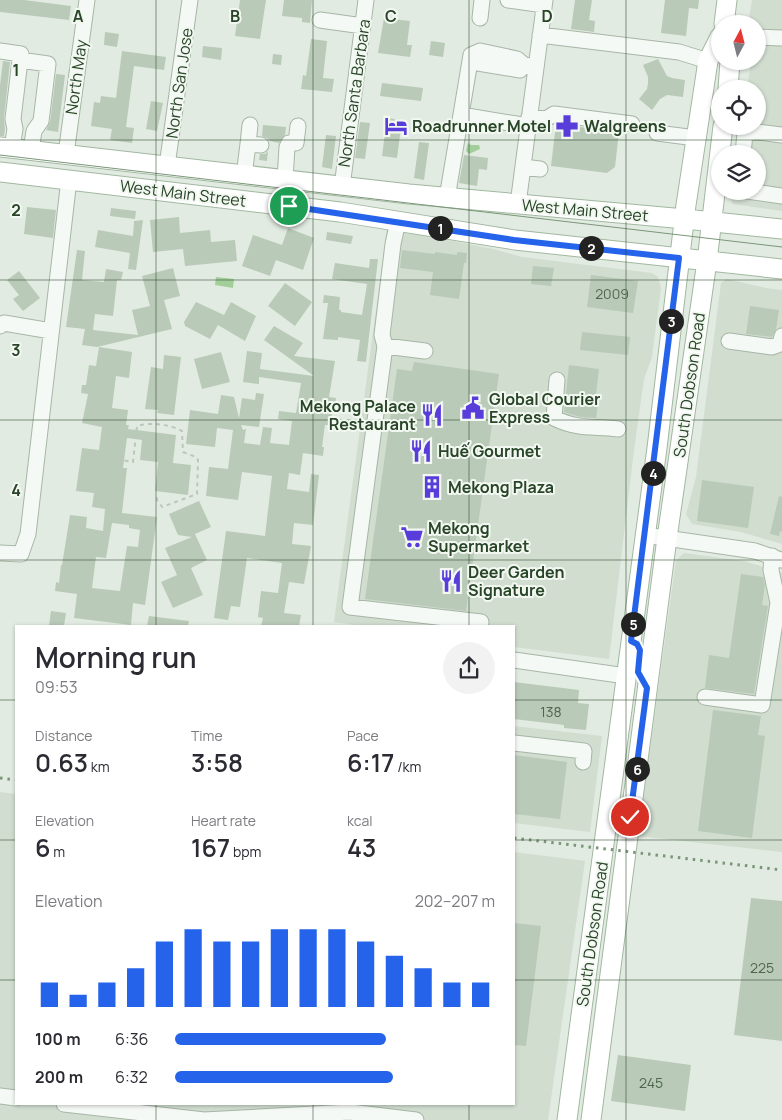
<!DOCTYPE html>
<meta charset="utf-8">
<style>
body{margin:0;font-family:Manrope,sans-serif;background:#f2f2f3;color:#2b2b33;height:100vh;display:flex;flex-direction:column;font-size:19px;white-space:nowrap}
*{box-sizing:border-box;margin:0}
p{font-size:16px;color:#7c7c81}
.icon{flex:none;width:28px;height:28px;fill:none;stroke:currentColor;stroke-width:2;stroke-linecap:round;stroke-linejoin:round}
.map{position:relative;flex:1;overflow:hidden}
.sheet{position:absolute;left:15px;top:625px;width:500px;height:480px;display:flex;flex-direction:column;background:#fff;border-radius:0px;box-shadow:0 1px 4px #0004}
.sheet>*{flex:none}
.needle{width:32px;rotate:7deg}
.buttons{position:absolute;left:711px;top:15px;display:grid;gap:10px}
.buttons a{display:grid;place-items:center;width:55px;height:55px;border-radius:50%;background:#fff;box-shadow:0 1px 4px #0004;font-size:25px}
.pin{position:absolute;display:grid;place-items:center;width:42px;height:42px;color:#fff;margin:-21px;border:2px solid #fff;border-radius:50%;box-shadow:0 1px 5px #0007}
.km{position:absolute;width:25px;height:25px;margin:-12px;border-radius:50%;background:#222;color:#fff;font-size:14px;line-height:25px;text-align:center}
.round{display:grid;place-items:center;flex:none;width:52px;height:52px;border-radius:26px;background:#f2f2f3}
.overview{display:flex;align-items:center;justify-content:space-between;height:85px;padding:0 20px}
h1{font-size:28px;font-weight:600;line-height:38px}
.metrics{display:grid;grid-template-columns:repeat(3,1fr);gap:8px;height:85px;padding:5px 20px}
.metrics div{display:grid;align-content:center}
.metrics b{font-size:25px;font-weight:600}
.metrics small{font-size:14px;font-weight:400}
.metrics p{font-size:14px}
.chart{height:140px;padding:10px 20px}
.chart p{display:flex;justify-content:space-between}
.chart svg{width:100%;height:90px;margin-top:5px;stroke:#2563eb;stroke-width:6}
ul{padding:0 20px;list-style:none;font-size:16px}
li{display:grid;grid-template-columns:80px 60px 1fr;align-items:center;height:38px}
li i{height:12px;border-radius:6px;background:#2563eb}
.map>svg:first-child{display:block}
.built{fill:#d0ddcf}
.water{fill:#a2ce9a}
.building{fill:#b9cab8;fill-rule:evenodd}
.lines{fill:none;stroke-linecap:round;stroke-linejoin:round}
.minor-casing{stroke:#a7b6a6;stroke-width:17}
.major-casing{stroke:#a1b8a0;stroke-width:21}
.path{stroke:#bcc7bc;stroke-width:2;stroke-dasharray:4 4;stroke-linecap:butt}
.minor{stroke:#f5f9f5;stroke-width:15}
.major{stroke:#fff;stroke-width:19}
.tram{stroke:#7b9679;stroke-width:1}
.rail{stroke:#7b9679;stroke-width:3;stroke-dasharray:2.5 5;stroke-linecap:butt}
.route-casing{stroke:#fff;stroke-width:10}
.route{stroke:#2563eb;stroke-width:6}
.grid{fill:none;stroke:#294528;stroke-width:1;stroke-opacity:0.55}
.labels{text-anchor:middle;stroke-width:4;stroke-linejoin:round;paint-order:stroke}
.number-label{font-size:14px;fill:#4d664c}
.street-label{font-size:16px;fill:#294528;stroke:#f2f8f1}
.poi-label{font-size:16px;font-weight:bold;fill:#294528;stroke:#f2f8f1;text-anchor:start}
.grid-label{font-size:16px;text-anchor:middle;font-weight:bold;fill:#294528;stroke:#f2f8f1;stroke-width:4;stroke-linejoin:round;paint-order:stroke}
</style>
<div class="map">
<svg width="782" height="1120" viewBox="0 0 782 1120">
<rect width="100%" height="100%" fill="#e2ebe1"/>
<path class="built" d="M752,0h30v211l-49,-7 -5,-9 1,-4h29v-37h-20l4,-28h16v-37h-11l4,-28h7v-37h-10z
M387,228l106,21 29,8 130,16 6,4 3,11 -9,69 -8,22 -10,71 -25,209 -95,-12v-21h-152l-28,-4z
M727,279l39,9 16,2v254l-41,-12 -49,-8 -6,-10 10,-37 25,-194z
M684,553l60,8 38,12v279l-144,-16 38,-276z
M514,726l88,10 -12,96 -76,-9z
M0,792l16,2v310h498v-252l71,9 -37,259h-548z"/>
<path class="water" d="M468,143l3,2h8l1,4 -11,5 -3,-3z
M216,277l18,2 -1,9 -18,-3z"/>
<path class="building" d="M0,0h24l47,6 -2,14 -69,-8z
M240,0h26l-6,39 -25,-3z
M284,0h28l-2,23 -8,-1v-4l-20,-2z
M575,0h17l-3,20 6,1 -1,11 -23,-3z
M665,0h34l-1,9 -9,-1 -3,28 -25,-3z
M384,18l26,3 -3,24h5l-2,12 -32,-4z
M105,32l14,2 -2,13 -13,-2z
M311,39l16,2 -4,37 11,1 -2,13 -31,-3 2,-14 3,1z
M431,41l14,2 -2,14 -14,-2z
M203,46l19,2 -1,12 -19,-3z
M122,51l44,6 -2,13 -30,-4 -8,61 8,1 -2,15 -22,-3 2,-11 -21,-3 3,-24 6,1 1,-7 15,2z
M273,54l9,1 -1,10 -9,-1z
M658,59l9,17 5,2 13,2 -2,17 -16,-2 -7,4 -8,11 -13,-11 8,-10 1,-6v-6l-5,-12z
M3,61l7,1 -6,56 1,11 -1,7h-4v-51z
M56,74l9,1 -7,57 -12,-2 4,-8z
M382,83l41,5 -2,13 -41,-5z
M151,101l12,2 -6,28 -11,-2z
M387,118l15,2 -5,38 -15,-2z
M360,122l10,1 -5,36 -10,-1z
M556,124l63,8 -4,35 -8,6 -56,-7z
M263,125l23,2 -1,8 -6,8 -9,-2 -3,-3 -5,-2z
M326,135l10,1 -4,33 -10,-2z
M419,142l10,1 -5,37 -10,-2z
M268,151l-1,10 -8,-1 1,-6h5z
M464,155l24,3 -1,12 -8,-1 -2,17 -18,-3z
M27,207l29,3 -3,28 -29,-4z
M111,208l25,3 -1,8 -25,-3z
M179,217l1,16 30,-3 1,12 24,-2 2,21 -52,5 -2,-17 -30,3 -3,-32z
M143,220l-7,50 -8,-1 2,-16 -35,-6 3,-17 35,6 1,-15z
M288,228l26,10 -11,32 -27,-10 -6,16 -28,-10 11,-31 29,10z
M327,232l26,4 -2,8 -25,-4z
M77,250l8,1 -3,29 22,2 2,-13 17,3 -2,8h-4l-4,36 -18,-2 -2,16 45,5 -6,-25 18,-4 -8,-30 31,-8 7,28 -16,4 8,29 -75,18 -15,-2 3,-16 -19,-2z
M402,250l33,4v-2l22,3v-3l10,1 -1,10h-2l-5,36 -29,-4 3,-23 -33,-4z
M370,259h8l-12,103 -9,-1 3,-21 -22,-3v3l-15,-1 5,-36h-5l1,-8 16,2 -1,13h2v2l21,3 5,-31 -35,-5 3,-16 34,5z
M533,266l21,2 -3,18 -20,-2z
M19,271l21,27 -17,13 -10,-12 6,-4 -12,-15z
M591,275l47,6 -5,32 -46,-6z
M285,283l27,19 -17,24 -27,-20z
M196,302l28,13 7,-13 25,14 -11,25 -27,-16 -8,14 -25,-13 -1,-4z
M750,306l29,4 -3,19 -4,8 -26,-3z
M274,326l29,17 -9,13 41,5 -6,36 7,1 -1,8h-2l-3,19h-5l-3,22h2l-1,9 -20,-3 -3,22 -11,-2 -2,16 22,3 2,-18 8,1 -6,50 -19,-2 -2,21 19,2 -7,38 -15,-2 -5,31 17,2 -2,11h-38l2,-8 -5,-1 3,-26 17,2 4,-30 -35,-5 -7,49 -9,-1 -3,14 -14,-2 12,-87 39,5 7,-60 -30,-4 -4,28 -32,-4 3,-29 19,2 5,-39 -16,-2 -2,19 -29,-3 4,-34 28,4 3,-19 13,2 5,21 3,-20 13,2 1,-7 8,1 -5,33 -18,-2 2,5 3,-1 -2,14 16,2 3,-18 9,1 -2,15 19,2 3,-24 -14,-2 1,-8 17,2 5,-30 -42,-6v7l-16,-2 4,-31 15,2 -2,16 54,7 -50,-36z
M582,332l48,5 -2,18 -48,-5z
M99,347l33,5 -3,26 -13,-2 -4,32 16,2 -2,15h3l-1,4 48,6 -3,28 18,2 -3,30 -33,-4 3,-29 -18,-2 2,-20 -15,-2 -4,30h4l-5,45 35,4 -12,88 -12,-2 -2,22 -57,-7 3,-24 -22,-3 1,-9 3,1 2,-18h1l8,-50 17,2 -1,11 17,3 2,-22 -13,-2 2,-14 -18,-2 6,-43 17,2 3,-23 -20,-4 6,-29 -7,-1 1,-8h4l3,-20 7,1zM112,523l17,2v3l11,2 -2,17 -11,-1 -7,45 -28,-3 4,-31 10,1z
M221,352l9,30 -28,7 -8,-30z
M164,355l17,2 -7,58 -17,-2 1,-3 -13,-1 6,-42 12,2z
M414,362l85,12 -33,237 -101,-12 32,-230 15,2z
M569,365l30,4 -3,25 3,2 -3,22 -16,-1 -16,-5z
M702,480l52,7 -6,41 -51,-7z
M779,496l3,1v35l-2,-1 -1,5 -9,-2z
M199,501l12,26 -16,7 12,26 -16,8 12,27 -30,13 -12,-26 16,-7 -12,-27 27,-11 -14,-2 -9,-21z
M741,574l22,3 2,8 -3,20 6,1 -14,88 -49,-6 4,-33 20,3z
M51,611l15,2 -2,13h-15z
M149,616l40,5 -1,5h-41z
M514,682l65,8 -1,13 11,1 -3,26 -22,-2v-3l-50,-6z
M713,710l48,6 -3,19 7,1 -13,102 -54,-7z
M514,755l53,7 -7,57 -46,-5z
M751,898l31,3v140l-48,-6z
M514,923l27,3 -15,120 -12,-1z
M618,1055l73,10 -6,46 -74,-10z"/>
<g class="lines">
<defs>
<path id="minor" d="M508,0l36,5
M480,18l2,-18
M320,20l43,6
M540,35l139,17 29,9
M758,37l24,1
M0,51l21,3
M471,55l9,-4 37,8 7,6 12,2
M471,55l7,8 42,7 4,-5
M461,115l67,11
M529,117l17,2 8,-5 78,10
M657,133l39,5
M248,144l2,-19
M12,148l3,-19 -2,-10 7,-59 28,4 -7,57 -7,10 -3,19
M66,154l21,-154
M743,154l2,-21 13,-1 24,3
M167,166l23,-166
M523,167l17,2
M244,176l4,-32 13,1
M285,180l2,-33 2,-4h7l2,-17
M342,187l24,-187
M747,191l35,5
M447,198l24,-143
M518,204l27,-204
M0,326l4,-3 47,8
M729,341l43,6 8,-3 2,-8
M385,346l-3,-11 11,-91 5,-23
M425,351l-40,-5 -35,261 131,15 -1,4
M557,380l-3,38c25,12 38,8 64,11
M645,535l110,16 26,9
M0,553l21,1 7,-20 40,-346
M514,660l112,16
M705,697l57,8 16,-102 -7,-33 1,-14
M514,743l70,8 -1,11
M0,1096l16,2
M64,1104l140,16 146,-8 66,8"/>
<path id="major" d="M724,24l3,-24
M728,89l2,-28
M0,147l409,47 276,25 97,10
M0,172l340,40 175,28 267,29
M567,1120l90,-672 29,-243 22,-144 12,-24
M591,1120l76,-582 40,-277 16,-135"/>
</defs>
<use href="#minor" class="minor-casing"/>
<use href="#major" class="major-casing"/>
<path class="path" d="M93,455l40,7 4,-36c14,-4 32,-2 45,5l1,21 13,5 2,3 -1,34 -35,13 -5,-7v-6"/>
<use href="#minor" class="minor"/>
<use href="#major" class="major"/>
<path class="tram" d="M0,155l782,92"/>
<path class="rail" d="M0,778l16,2
M514,838l268,32"/>
</g>
<g class="lines">
<defs>
<path id="route" d="M289,206l225,34 165,18 -48,383 6,3 3,6 -2,22 9,16 -17,129"/>
</defs>
<use href="#route" class="route-casing"/>
<use href="#route" class="route"/>
</g>
<path class="grid" d="M156,0v626M313,0v626M469,0v626M626,0v1120M0,140h782M0,280h782M0,420h782M0,560h782M0,700h16M514,700h268M0,840h16M514,840h268M0,980h16M514,980h268M156,1104v16M313,1104v16M469,1104v16"/>
<defs>
<symbol id="hotel-bare" viewBox="-9 -9 18 18"><path d="M-6-4.5h1.5V1H6V5H4.5V3h-9V5H-6ZM-4 0a1.8 1.8 0 1 1 3.6 0ZM.5 0V-2.5h3Q6-2.5 6 0Z" fill="#583dda" stroke="#f2f8f1" stroke-width="2.5" paint-order="stroke"/></symbol>
<symbol id="pharmacy-bare" viewBox="-9 -9 18 18"><path d="M-2-6h4v4h4v4h-4v4h-4v-4h-4v-4h4Z" fill="#583dda" stroke="#f2f8f1" stroke-width="2.5" paint-order="stroke"/></symbol>
<symbol id="civic-bare" viewBox="-9 -9 18 18"><path d="M-.6-6.5H3V-4.5H.6V-3L4-1V1h2V6H-6V1h2V-1L-.6-3ZM-1.2 2.5V6h2.4V2.5Z" fill="#583dda" stroke="#f2f8f1" stroke-width="2.5" paint-order="stroke"/></symbol>
<symbol id="restaurant-bare" viewBox="-9 -9 18 18"><path d="M-5-6h1v4h1v-4h1v4h1v-4h1v5L-1.5 .5V6h-2V.5L-5-1ZM5-6V6H3V1.5H1.5Q1.5-4 5-6Z" fill="#583dda" stroke="#f2f8f1" stroke-width="2.5" paint-order="stroke"/></symbol>
<symbol id="building-bare" viewBox="-9 -9 18 18"><path d="M-4-6H4V6H1V3H-1V6H-4ZM-2.5-4.3h1.7v1.8h-1.7ZM.8-4.3h1.7v1.8H.8ZM-2.5-1h1.7V.8h-1.7ZM.8-1h1.7V.8H.8Z" fill="#583dda" stroke="#f2f8f1" stroke-width="2.5" paint-order="stroke"/></symbol>
<symbol id="supermarket-bare" viewBox="-9 -9 18 18"><path d="M-6-5.5h2.5l.6 2H6L4.5 2H-2.5L-4.4-4H-6ZM-1.5 3.2a1.3 1.3 0 1 0 .1 0ZM3 3.2a1.3 1.3 0 1 0 .1 0Z" fill="#583dda" stroke="#f2f8f1" stroke-width="2.5" paint-order="stroke"/></symbol>
</defs>
<g fill-rule="evenodd">
<use href="#hotel-bare" x="380" y="110" width="32" height="32"/>
<use href="#pharmacy-bare" x="551" y="110" width="32" height="32"/>
<use href="#civic-bare" x="457" y="392" width="32" height="32"/>
<use href="#restaurant-bare" x="416" y="399" width="32" height="32"/>
<use href="#restaurant-bare" x="405" y="435" width="32" height="32"/>
<use href="#building-bare" x="416" y="471" width="32" height="32"/>
<use href="#supermarket-bare" x="396" y="521" width="32" height="32"/>
<use href="#restaurant-bare" x="435" y="565" width="32" height="32"/>
</g>
<g class="labels">
<g class="number-label">
<text x="612" y="299">2009</text>
<text x="551" y="717">138</text>
<text x="762" y="973">225</text>
<text x="651" y="1088">245</text>
</g>
<g class="street-label">
<text transform="translate(76 77) rotate(-82)" y="6">North May</text>
<text transform="translate(179 83) rotate(-82)" y="6">North San Jose</text>
<text transform="translate(354 93) rotate(-82)" y="6">North Santa Barbara</text>
<text transform="translate(183 193) rotate(7)" y="6">West Main Street</text>
<text transform="translate(585 210) rotate(5)" y="6">West Main Street</text>
<text transform="translate(689 385) rotate(-82)" y="6">South Dobson Road</text>
<text transform="translate(592 934) rotate(-82)" y="6">South Dobson Road</text>
</g>
<g class="poi-label">
<text x="412" y="132">Roadrunner Motel</text>
<text x="584" y="132">Walgreens</text>
<text x="489" y="405">Global Courier<tspan x="489" dy="18">Express</tspan></text>
<text x="416" y="412" text-anchor="end">Mekong Palace<tspan x="416" dy="18">Restaurant</tspan></text>
<text x="438" y="457">Huế Gourmet</text>
<text x="448" y="493">Mekong Plaza</text>
<text x="428" y="534">Mekong<tspan x="428" dy="18">Supermarket</tspan></text>
<text x="468" y="578">Deer Garden<tspan x="468" dy="18">Signature</tspan></text>
</g>
</g>
<g class="grid-label">
<text x="78" y="22">A</text>
<text x="235" y="22">B</text>
<text x="391" y="22">C</text>
<text x="547" y="22">D</text>
<text x="16" y="76">1</text>
<text x="16" y="216">2</text>
<text x="16" y="356">3</text>
<text x="16" y="496">4</text>
</g>
</svg>
<div class="buttons">
<a><svg class="needle" viewBox="-14 -14 28 28"><path d="M0-13l5 13h-10z" fill="#e53935"/><path d="M0 13l5-13h-10z" fill="#7c7c81"/></svg></a>
<a><svg class="icon" aria-label="locate" viewBox="0 0 24 24"><circle cx="12" cy="12" r="6"/><path d="M12 2v4M12 18v4M2 12h4M18 12h4"/></svg></a>
<a><svg class="icon" aria-label="layers" viewBox="0 0 24 24"><path d="M12 4l9 5-9 5-9-5zM3 14l9 5 9-5"/></svg></a>
</div>
<div class="pin" style="left:289px;top:206px;background:#1e9e55"><svg class="icon" aria-label="arrive" viewBox="0 0 24 24"><path d="M6 21V4h12l-3 4 3 4H6"/></svg></div>
<div class="pin" style="left:630px;top:817px;background:#d93025"><svg class="icon" aria-label="check" viewBox="0 0 24 24"><path d="M5 12l5 5 9-10"/></svg></div>
<b class="km" style="left:440px;top:228px">1</b>
<b class="km" style="left:591px;top:248px">2</b>
<b class="km" style="left:671px;top:321px">3</b>
<b class="km" style="left:653px;top:473px">4</b>
<b class="km" style="left:633px;top:624px">5</b>
<b class="km" style="left:637px;top:769px">6</b>
<section class="sheet">
<div class="overview"><div><h1>Morning run</h1><p>09:53</p></div><a class="round"><svg class="icon" aria-label="share" viewBox="0 0 24 24"><path d="M12 15V3M7 8l5-5 5 5M5 13v7h14v-7"/></svg></a></div>
<div class="metrics">
<div><p>Distance</p><b>0.63<small> km</small></b></div>
<div><p>Time</p><b>3:58</b></div>
<div><p>Pace</p><b>6:17<small> /km</small></b></div>
</div>
<div class="metrics">
<div><p>Elevation</p><b>6<small> m</small></b></div>
<div><p>Heart rate</p><b>167<small> bpm</small></b></div>
<div><p>kcal</p><b>43</b></div>
</div>
<div class="chart"><p><span>Elevation</span>202–207 m</p>
<svg viewBox="0 0 160 44" preserveAspectRatio="none"><path d="M5 44V32M15 44V38M25 44V32M35 44V25M45 44V12M55 44V6M65 44V12M75 44V12M85 44V6M95 44V6M105 44V6M115 44V12M125 44V19M135 44V25M145 44V32M155 44V32"/></svg>
</div>
<ul>
<li><b>100 m</b>6:36<i style="width:66%"></i></li>
<li><b>200 m</b>6:32<i style="width:68%"></i></li>
</ul>
</section>
</div>
